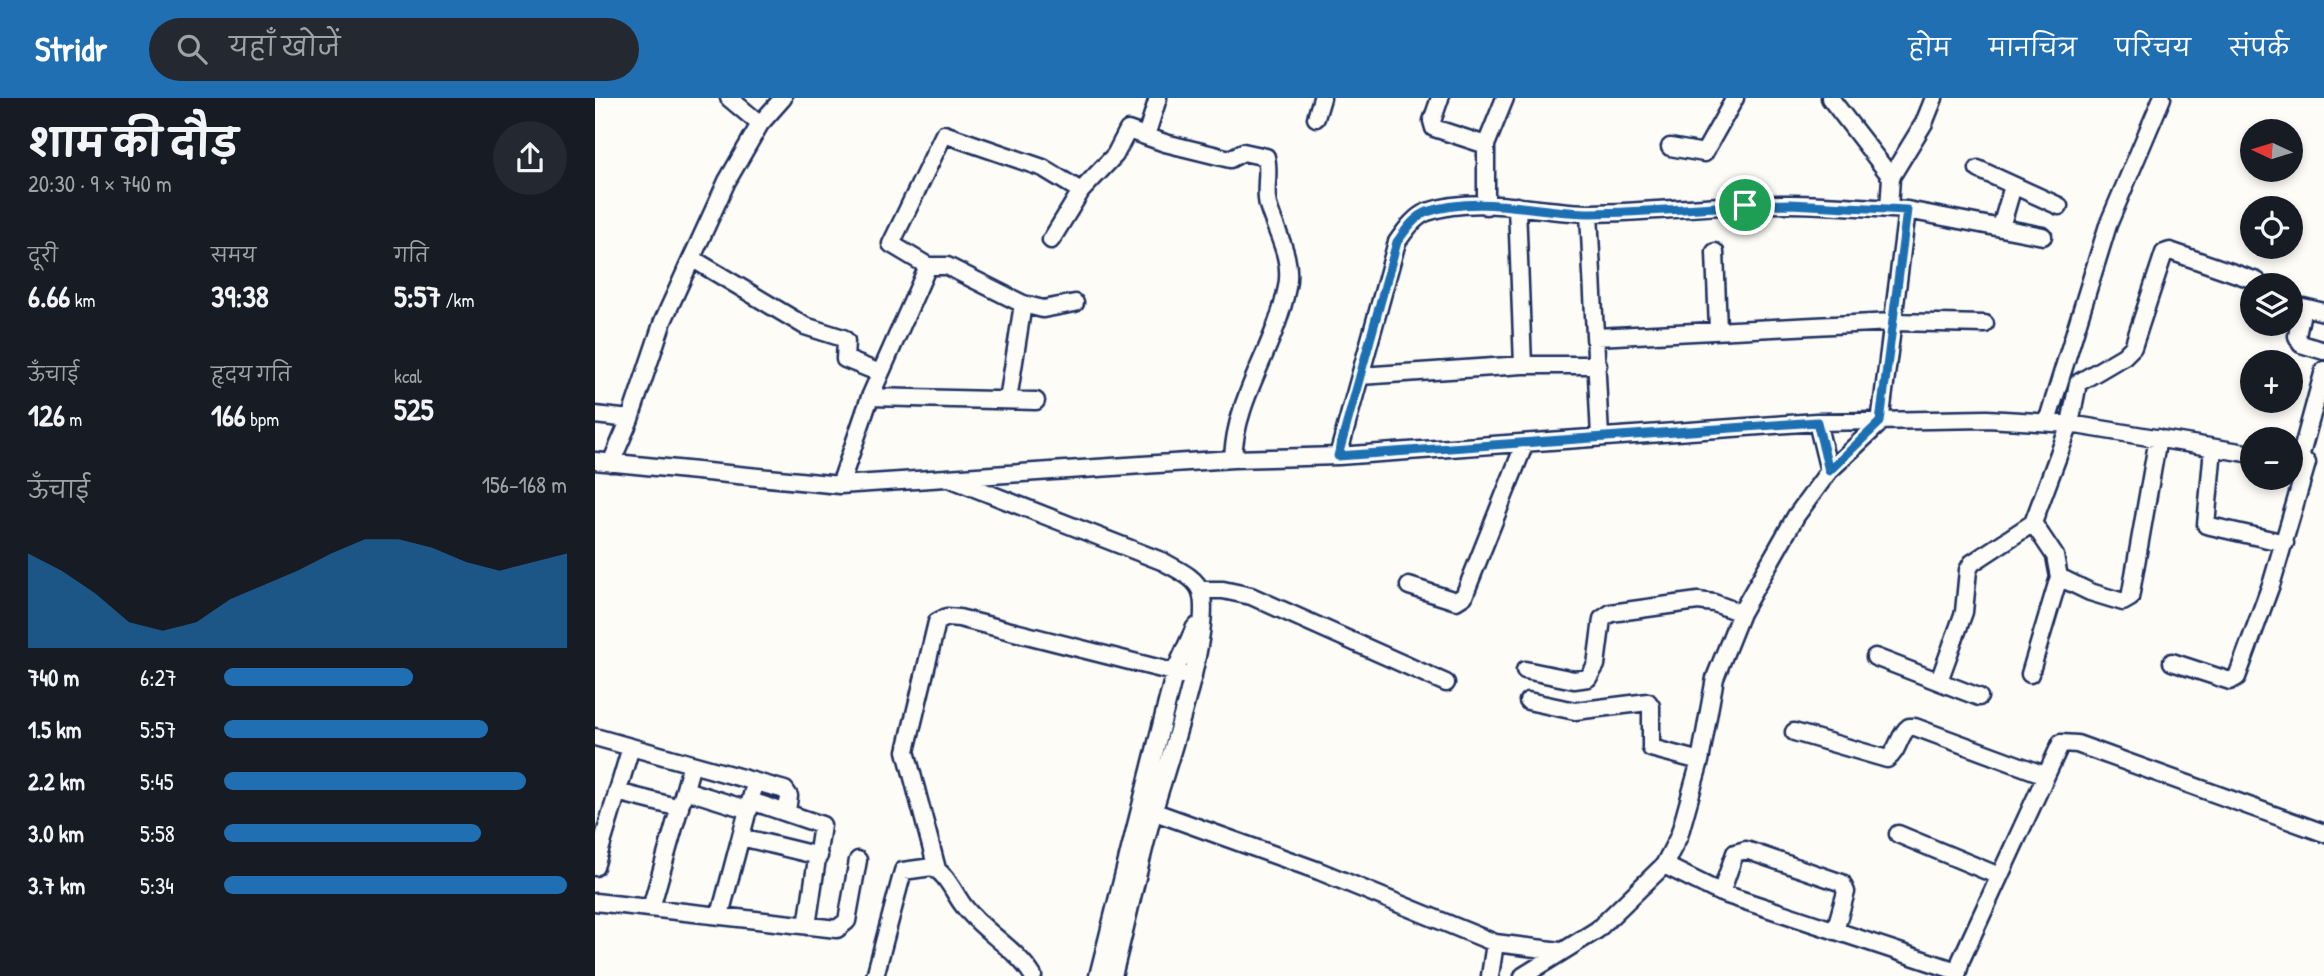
<!DOCTYPE html>
<html lang="hi">
<meta charset="utf-8">
<style>
body{margin:0;font-family:"Patrick Hand","Playpen Sans Deva",sans-serif;background:#242831;color:#f1f3f6;height:100vh;display:flex;flex-direction:column;font-size:26px;white-space:nowrap}
*{box-sizing:border-box;margin:0}
p{font-size:23px;color:#9ea1a6}
.icon{flex:none;width:38px;height:38px;fill:none;stroke:currentColor;stroke-width:2;stroke-linecap:round;stroke-linejoin:round}
.map{position:relative;flex:1;overflow:hidden}
.details{display:flex;flex-direction:column;background:#171b24;width:595px}
.details>*{flex:none}
.needle{width:46px;rotate:274deg}
.tools{position:absolute;left:1645px;top:21px;display:grid;gap:14px}
.tools a{display:grid;place-items:center;width:63px;height:63px;border-radius:50%;background:#171b24;box-shadow:0 4px 10px #0003;font-size:35px}
.pin{position:absolute;display:grid;place-items:center;width:60px;height:60px;color:#fff;margin:-30px;border:4px solid #fff;border-radius:50%;box-shadow:0 2px 7px #0007}
.round{display:grid;place-items:center;flex:none;width:74px;height:74px;border-radius:37px;background:#242831}
.head{display:flex;align-items:center;justify-content:space-between;height:119px;padding:0 28px}
h1{font-size:38px;font-weight:700;line-height:52px}
.metrics{display:grid;grid-template-columns:repeat(3,1fr);gap:10px;height:119px;padding:7px 28px}
.metrics div{display:grid;align-content:center}
.metrics b{font-size:30px;font-weight:700}
.metrics small{font-size:19px;font-weight:400}
.metrics p{font-size:19px}
.chart{height:196px;padding:14px 28px}
.chart p{display:flex;justify-content:space-between}
.chart svg{width:100%;height:126px;margin-top:7px;fill:#1f6fb2;opacity:.7}
ul{padding:0 28px;list-style:none;font-size:23px}
li{display:grid;grid-template-columns:112px 84px 1fr;align-items:center;height:52px}
li i{height:18px;border-radius:9px;background:#1f6fb2}
header{display:flex;align-items:center;gap:42px;box-sizing:border-box;height:98px;padding:0 35px;background:#1f6fb2;color:#fff}
header strong{font-size:33px}
nav{display:flex;gap:38px;margin-inline-start:auto;font-size:24px}
.search{width:490px;height:63px;background:#242831;display:flex;align-items:center;gap:18px;box-sizing:border-box;padding:0 24px;border-radius:38px;color:#9ea1a6;font-size:26px}
main{display:flex;flex:1;min-height:0}
.map>svg:first-child{display:block}
.lines{fill:none;stroke-linecap:round;stroke-linejoin:round}
.minor-casing{stroke:#1b2f5e;stroke-width:21}
.minor{stroke:#fdfcf7;stroke-width:16}
.route-casing{stroke:#fff;stroke-width:14}
.route{stroke:#1f6fb2;stroke-width:9}
</style>
<header>
<strong>Stridr</strong>
<div class="search"><svg class="icon" aria-label="search" viewBox="0 0 24 24"><circle cx="10" cy="10" r="6"/><path d="M15 15l6 6"/></svg>यहाँ खोजें</div>
<nav><a>होम</a><a>मानचित्र</a><a>परिचय</a><a>संपर्क</a></nav>
</header>
<main>
<section class="details">
<div class="head"><div><h1>शाम की दौड़</h1><p>20:30 · 9 × 740 m</p></div><a class="round"><svg class="icon" aria-label="share" viewBox="0 0 24 24"><path d="M12 15V3M7 8l5-5 5 5M5 13v7h14v-7"/></svg></a></div>
<div class="metrics">
<div><p>दूरी</p><b>6.66<small> km</small></b></div>
<div><p>समय</p><b>39:38</b></div>
<div><p>गति</p><b>5:57<small> /km</small></b></div>
</div>
<div class="metrics">
<div><p>ऊँचाई</p><b>126<small> m</small></b></div>
<div><p>हृदय गति</p><b>166<small> bpm</small></b></div>
<div><p>kcal</p><b>525</b></div>
</div>
<div class="chart"><p><span>ऊँचाई</span>156–168 m</p>
<svg viewBox="0 0 160 44" preserveAspectRatio="none"><path d="M0 44V11L10 17L20 25L30 35L40 38L50 35L60 27L70 22L80 17L90 11L100 6L110 6L120 9L130 14L140 17L150 14L160 11V44z"/></svg>
</div>
<ul>
<li><b>740 m</b>6:27<i style="width:55%"></i></li>
<li><b>1.5 km</b>5:57<i style="width:77%"></i></li>
<li><b>2.2 km</b>5:45<i style="width:88%"></i></li>
<li><b>3.0 km</b>5:58<i style="width:75%"></i></li>
<li><b>3.7 km</b>5:34<i style="width:100%"></i></li>
</ul>
</section>
<div class="map">
<svg width="1729" height="878" viewBox="0 0 1729 878">
<rect width="100%" height="100%" fill="#fdfcf7"/>
<filter id="ink" filterUnits="userSpaceOnUse"><feTurbulence type="fractalNoise" baseFrequency=".0143" numOctaves="2"/><feDisplacementMap in="SourceGraphic" scale="14" xChannelSelector="R" yChannelSelector="G"/><feConvolveMatrix kernelMatrix="1 2 1 2 8 2 1 2 1" color-interpolation-filters="sRGB"/></filter>
<g filter="url(#ink)">
<g class="lines">
<defs>
<path id="minor" d="M134,0l31,26
M845,0l-8,23 2,7 52,17
M1235,0l61,79 -2,32
M721,20l6,-20
M551,38l12,-38
M1075,49l34,6 31,-55
M1383,71l81,37
M1296,79l33,-54 10,-25
M891,108v-61l19,-47
M922,108l6,159
M1312,112l136,26
M994,115l11,224
M1406,129l12,-41
M456,142l30,-49 34,-36 13,-25 37,13 65,16 13,-7 23,5c4,16 -2,33 2,48 8,28 25,52 19,82 -11,60 -52,110 -54,172
M1120,154l3,78
M98,161l112,67 38,12 3,3 -1,18 35,14
M333,168l-37,-22 53,-110 99,34 38,23
M428,206l20,5 32,-6
M1729,214l-21,-5 -6,29 4,8 23,7
M1001,239l296,-15 93,2
M765,278l163,-11h75
M275,299l166,4
M0,317l35,4
M1222,324l12,49
M1452,324l61,-197 54,-127
M1618,350l-7,77 79,18
M743,358l59,-214c8,-11 17,-25 30,-30 53,-18 111,1 165,1 66,-1 132,-10 198,-9 39,0 78,4 117,6l-27,213 -51,48 -33,45 -55,97 -26,65 -15,83 -21,75 -15,29 -67,65 -74,46
M0,363l245,24 393,-26 105,-3 479,-34 170,-3 83,5 182,30
M1704,364l25,-92
M16,365l19,-44 33,-98 64,-140 33,-57 23,-26
M359,382l210,82c12,7 32,15 37,30 12,40 -34,173 -47,218 -15,55 -27,111 -41,166
M245,387l30,-88 58,-131h19l76,38 -15,96
M1464,479l31,15 33,10 7,-4 28,-160
M814,488l47,15 8,-5 61,-153
M605,492h23l28,6 195,87
M1280,559l104,40
M1577,564l58,19 7,-4 35,-95 35,-119
M930,572l49,10 14,-2 8,-13 6,-46 9,-6 87,-12 16,2 27,10
M1435,576l29,-97 -4,-21 -22,-33
M1344,583l25,-69 4,-42 4,-7 61,-40 37,-99 8,-41 46,-27 9,-9 31,-94 6,-2 87,30
M933,603l47,10 73,-9 3,4v42l49,13
M1199,634l93,27c12,-8 11,-24 22,-32h6l130,48
M0,639l190,53 4,6 -2,16
M90,692l64,20
M22,694l63,16
M156,703l71,24 -15,101
M546,709l178,64 176,72 65,8
M1303,736l101,42
M146,739l78,19
M1069,767l57,28 236,78
M0,769l36,-120
M342,771l-31,-118 31,-129 10,-5 12,1 234,59
M1126,795l14,-40 11,-3 96,33 4,9 -11,39
M0,804l242,27 10,-8 11,-61
M56,810l41,-144
M125,817l33,-124
M280,878l28,-105 29,-4c14,6 22,26 31,38 20,27 52,42 70,71
M503,878l77,-305 20,-44
M895,878l5,-33
M1362,878l4,-16 100,-217 16,1 247,89"/>
</defs>
<use href="#minor" class="minor-casing"/>
<use href="#minor" class="minor"/>
</g>
</g>
<g class="lines" filter="url(#ink)">
<defs>
<path id="route" d="M1195,106l117,6 -27,212 -51,49 -12,-49 -479,34 59,-214c8,-11 17,-25 30,-30 53,-18 111,1 165,1 66,-1 132,-8 198,-9z"/>
</defs>
<use href="#route" class="route-casing"/>
<use href="#route" class="route"/>
</g>
</svg>
<div class="tools">
<a><svg class="needle" viewBox="-14 -14 28 28"><path d="M0-13l5 13h-10z" fill="#e53935"/><path d="M0 13l5-13h-10z" fill="#9ea1a6"/></svg></a>
<a><svg class="icon" aria-label="locate" viewBox="0 0 24 24"><circle cx="12" cy="12" r="6"/><path d="M12 2v4M12 18v4M2 12h4M18 12h4"/></svg></a>
<a><svg class="icon" aria-label="layers" viewBox="0 0 24 24"><path d="M12 4l9 5-9 5-9-5zM3 14l9 5 9-5"/></svg></a>
<a>+</a>
<a>−</a>
</div>
<div class="pin" style="left:1150px;top:107px;background:#1e9e55"><svg class="icon" aria-label="arrive" viewBox="0 0 24 24"><path d="M6 21V4h12l-3 4 3 4H6"/></svg></div>
</div>
</main>
